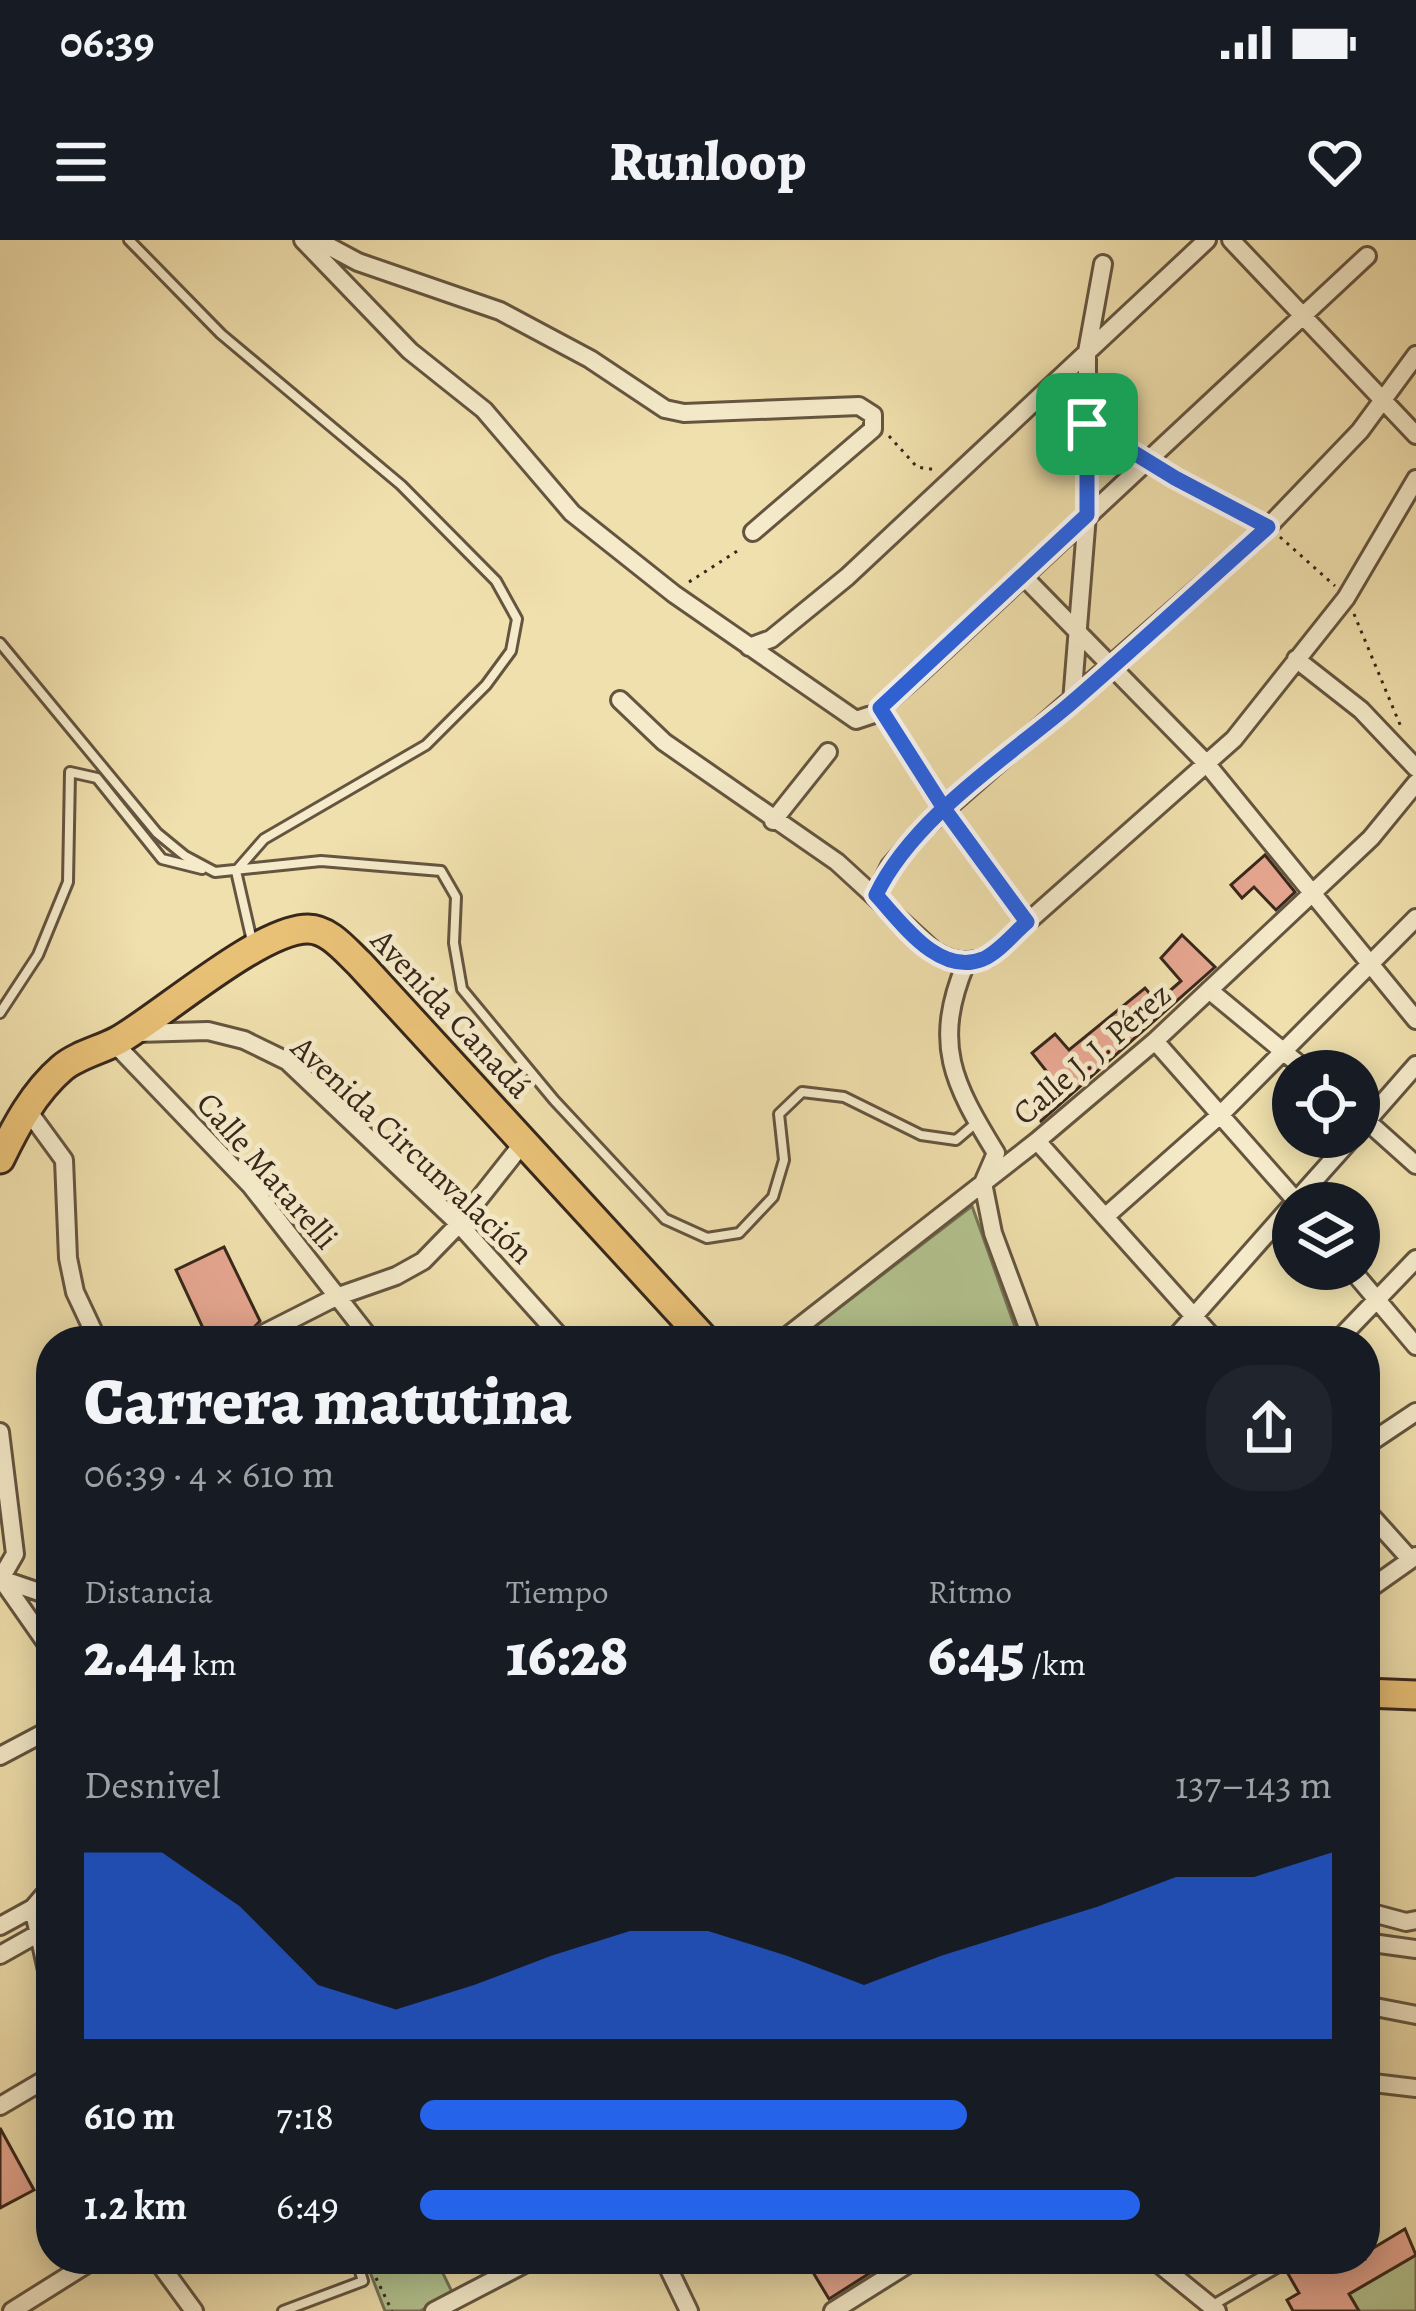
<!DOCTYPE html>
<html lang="es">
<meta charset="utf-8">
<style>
body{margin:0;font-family:Alegreya,serif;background:#20242c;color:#f1f3f6;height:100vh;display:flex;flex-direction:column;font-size:45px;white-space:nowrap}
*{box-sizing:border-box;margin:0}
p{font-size:39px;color:#9ea1a6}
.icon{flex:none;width:66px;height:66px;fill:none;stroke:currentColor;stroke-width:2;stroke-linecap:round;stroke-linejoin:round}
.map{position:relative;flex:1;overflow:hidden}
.panel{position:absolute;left:36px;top:1086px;width:1344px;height:948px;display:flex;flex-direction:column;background:#171b24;border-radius:48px;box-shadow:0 6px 30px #0003}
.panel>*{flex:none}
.fabs{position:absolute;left:1272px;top:810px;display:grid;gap:24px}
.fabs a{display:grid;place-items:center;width:108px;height:108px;border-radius:50%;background:#171b24;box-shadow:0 6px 30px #0003;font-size:60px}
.pin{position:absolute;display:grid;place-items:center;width:102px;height:102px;color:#fff;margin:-51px;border-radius:24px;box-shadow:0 6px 18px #0006}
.round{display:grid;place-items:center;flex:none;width:126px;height:126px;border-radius:48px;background:#20242c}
.head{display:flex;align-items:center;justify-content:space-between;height:204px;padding:0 48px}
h1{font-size:66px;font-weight:800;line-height:90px}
.stats{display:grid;grid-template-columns:repeat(3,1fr);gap:18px;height:204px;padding:12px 48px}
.stats div{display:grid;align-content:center}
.stats b{font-size:60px;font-weight:800}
.stats small{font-size:33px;font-weight:400}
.stats p{font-size:33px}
.chart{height:336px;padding:24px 48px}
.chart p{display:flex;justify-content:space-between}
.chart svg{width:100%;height:216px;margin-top:12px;fill:#2563eb;opacity:.7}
ul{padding:0 48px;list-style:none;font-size:39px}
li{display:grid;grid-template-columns:192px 144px 1fr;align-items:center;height:90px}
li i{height:30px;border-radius:15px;background:#2563eb}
.status{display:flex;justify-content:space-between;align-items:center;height:84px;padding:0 60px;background:#171b24;direction:ltr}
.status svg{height:33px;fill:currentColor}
header{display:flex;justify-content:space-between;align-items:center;height:156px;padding:0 48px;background:#171b24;font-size:54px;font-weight:800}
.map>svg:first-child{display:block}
.green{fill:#b3c38f;stroke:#757556;stroke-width:3}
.building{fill:#e7a791;stroke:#37271c;stroke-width:3}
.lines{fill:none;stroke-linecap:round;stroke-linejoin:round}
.service-casing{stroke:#655540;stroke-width:14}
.minor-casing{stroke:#655540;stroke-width:22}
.trunk-casing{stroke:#37271c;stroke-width:33}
.path{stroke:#37271c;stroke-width:3;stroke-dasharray:3 6;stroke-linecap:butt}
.service{stroke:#f5ebca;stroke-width:8}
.minor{stroke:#f5ebca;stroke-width:16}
.trunk{stroke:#e8c076;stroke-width:27}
.route-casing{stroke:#fff;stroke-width:24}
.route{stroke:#2563eb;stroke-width:15}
.labels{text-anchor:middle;stroke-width:10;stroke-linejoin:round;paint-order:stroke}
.street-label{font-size:33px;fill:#37271c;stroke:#f5ebca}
</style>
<div class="status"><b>06:39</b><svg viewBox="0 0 49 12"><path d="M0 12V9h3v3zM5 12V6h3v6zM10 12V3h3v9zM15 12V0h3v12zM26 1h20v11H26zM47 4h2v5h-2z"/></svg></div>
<header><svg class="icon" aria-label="menu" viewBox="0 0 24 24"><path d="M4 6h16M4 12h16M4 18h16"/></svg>Runloop<svg class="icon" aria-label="heart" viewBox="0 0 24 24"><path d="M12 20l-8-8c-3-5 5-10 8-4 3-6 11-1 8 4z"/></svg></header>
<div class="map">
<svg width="1416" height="2071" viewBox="0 0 1416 2071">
<rect width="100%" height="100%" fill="#f0e0ad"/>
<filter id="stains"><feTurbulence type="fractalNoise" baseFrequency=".00167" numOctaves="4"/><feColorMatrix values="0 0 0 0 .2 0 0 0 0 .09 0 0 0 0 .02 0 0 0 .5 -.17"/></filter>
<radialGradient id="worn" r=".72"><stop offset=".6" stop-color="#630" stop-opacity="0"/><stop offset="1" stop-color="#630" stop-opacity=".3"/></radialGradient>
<path class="green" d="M972,966l48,135h-224z
M1416,2015v56h-57l-10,-17z
M365,2019h71l17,35 -33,17h-35z"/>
<path class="building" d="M1265,615l30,37 -19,18 -22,-23 -12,11 -11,-13z
M1182,695l33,32 -174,154 -7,-10 22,-18 -6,-7 5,-4 -23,-29 23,-19 14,16 76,-62 12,14 24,-21 -20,-23z
M224,1007l36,74 -19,20h-32l-33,-71z
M0,1888l34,62 -34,18z
M1405,1989l11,26 -67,39 10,17h-66l-6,-11 12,-7 -12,-21 13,-13h27l7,12 21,-12h10v-6z
M805,2019h87l-63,40z"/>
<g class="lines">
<defs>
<path id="service" d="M129,0l92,94 180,151 95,96 21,38 -6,32 -25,34 -60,60 -162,94 -28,32 16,70
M0,403l157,190 28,23 30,16 106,-11 120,10 15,26 -2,46 8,46 92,111 111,119 42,19 32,-5 34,-36 11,-37 -5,-46 23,-22 42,5 77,38 35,5 20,-17
M0,773l38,-58 30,-73 2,-110 27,6 65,81 40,10
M1213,2065l79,-46
M283,2071l80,-30 -7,-22"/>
<path id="minor" d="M303,0l107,111 74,59 88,103 102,81 182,126 18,-6 45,-40 448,-418
M317,0l41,22 142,49 90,48 75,50 19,4 175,-7 14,9v14l-120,103
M1231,0l185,195
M1023,336l183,187 210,257
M749,407l22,-8 76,-62 360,-337
M1296,419l65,51 55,58
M620,460l44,42 173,120 97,89c19,12 31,12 53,7l247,-219 112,-141 70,-119
M1072,462l15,-187v-163l16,-88
M881,468l64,102 82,112
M773,581l55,-69
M876,655l14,-29 31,-35 347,-304 92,-96 56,-76
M966,723c-34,81 -13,120 30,190l-13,30 10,50 40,108
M1209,750l98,81
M137,793l71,-2 36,9 43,21 172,163 105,117
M1155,801l143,162
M114,803l137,143 121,155
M26,868l38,52 4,98 7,34 23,49
M1359,874l57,51
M1359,890l57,-65
M1037,901l179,200
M1294,963l59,-66
M1106,976l113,-100 197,-198
M1351,1029l65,77
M258,1101l1,-5 77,-39 60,-21 27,-15 36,-37 64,-81
M781,1101l256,-200 118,-100 216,-203 45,-55
M1172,1101l121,-137
M1337,1101l79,-82
M0,1192l15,122 -15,26
M1365,1206l51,-34
M1365,1269l45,50
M0,1337l51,73
M1,1339l50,17
M1365,1352l51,-36
M0,1516l51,-27
M51,1647l-18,21 18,80
M1365,1671l41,11 10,-2
M0,1686l33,-18
M1365,1702l51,7
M0,1715l39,-22
M1365,1765l51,10
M1365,1842l51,6
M0,1866l51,-30
M156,2019l38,52
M664,2019l25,52
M1153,2019l64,52
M12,2071l83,-52
M434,2071l100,-52
M833,2071l83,-52"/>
<path id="trunk" d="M0,919c16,-33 34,-67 62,-91 15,-13 39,-18 57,-28 45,-26 141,-111 189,-111 21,0 38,22 52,35l346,377
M1365,1453l51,2"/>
</defs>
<use href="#service" class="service-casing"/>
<use href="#minor" class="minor-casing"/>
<use href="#trunk" class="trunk-casing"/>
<path class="path" d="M1104,195l27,16
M889,196l28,31 20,3
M1160,229l92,50
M1280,297l55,49
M689,342l53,-34
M1354,374l47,113
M376,2038l16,33"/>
<use href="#service" class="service"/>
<use href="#minor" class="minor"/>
<use href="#trunk" class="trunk"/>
</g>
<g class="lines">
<defs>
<path id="route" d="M1087,184v91l-207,193 65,102 82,112c-13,11 -28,30 -44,37 -44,18 -81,-36 -107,-64 37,-77 129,-136 194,-191 67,-58 132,-118 198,-177l-93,-49 -88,-54"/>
</defs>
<use href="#route" class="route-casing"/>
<use href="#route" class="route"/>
</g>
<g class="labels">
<g class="street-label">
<text transform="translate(452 773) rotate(47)" y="12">Avenida Canadá</text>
<text transform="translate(1091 813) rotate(-41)" y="12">Calle J. J. Pérez</text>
<text transform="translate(413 909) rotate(43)" y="12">Avenida Circunvalación</text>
<text transform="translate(268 930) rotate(49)" y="12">Calle Matarelli</text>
</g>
</g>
<rect width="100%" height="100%" filter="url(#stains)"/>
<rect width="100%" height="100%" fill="url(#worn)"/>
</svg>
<div class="fabs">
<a><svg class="icon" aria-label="locate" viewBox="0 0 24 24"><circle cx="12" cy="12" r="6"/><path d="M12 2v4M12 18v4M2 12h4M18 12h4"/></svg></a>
<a><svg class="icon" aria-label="layers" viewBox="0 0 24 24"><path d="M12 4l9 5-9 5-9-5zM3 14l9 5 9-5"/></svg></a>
</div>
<div class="pin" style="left:1087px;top:184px;background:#1e9e55"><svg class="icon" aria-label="arrive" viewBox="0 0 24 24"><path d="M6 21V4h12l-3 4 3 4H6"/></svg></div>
<section class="panel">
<div class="head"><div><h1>Carrera matutina</h1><p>06:39 · 4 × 610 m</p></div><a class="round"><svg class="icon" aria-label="share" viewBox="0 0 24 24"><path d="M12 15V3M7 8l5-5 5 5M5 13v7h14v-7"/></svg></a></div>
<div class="stats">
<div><p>Distancia</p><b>2.44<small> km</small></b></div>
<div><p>Tiempo</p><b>16:28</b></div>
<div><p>Ritmo</p><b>6:45<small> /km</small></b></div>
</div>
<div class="chart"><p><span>Desnivel</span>137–143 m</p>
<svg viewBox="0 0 160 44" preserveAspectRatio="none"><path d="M0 44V6L10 6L20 17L30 33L40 38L50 33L60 27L70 22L80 22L90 27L100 33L110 27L120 22L130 17L140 11L150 11L160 6V44z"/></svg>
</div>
<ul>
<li><b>610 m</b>7:18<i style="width:60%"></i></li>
<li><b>1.2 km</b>6:49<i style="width:79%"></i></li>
</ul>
</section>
</div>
